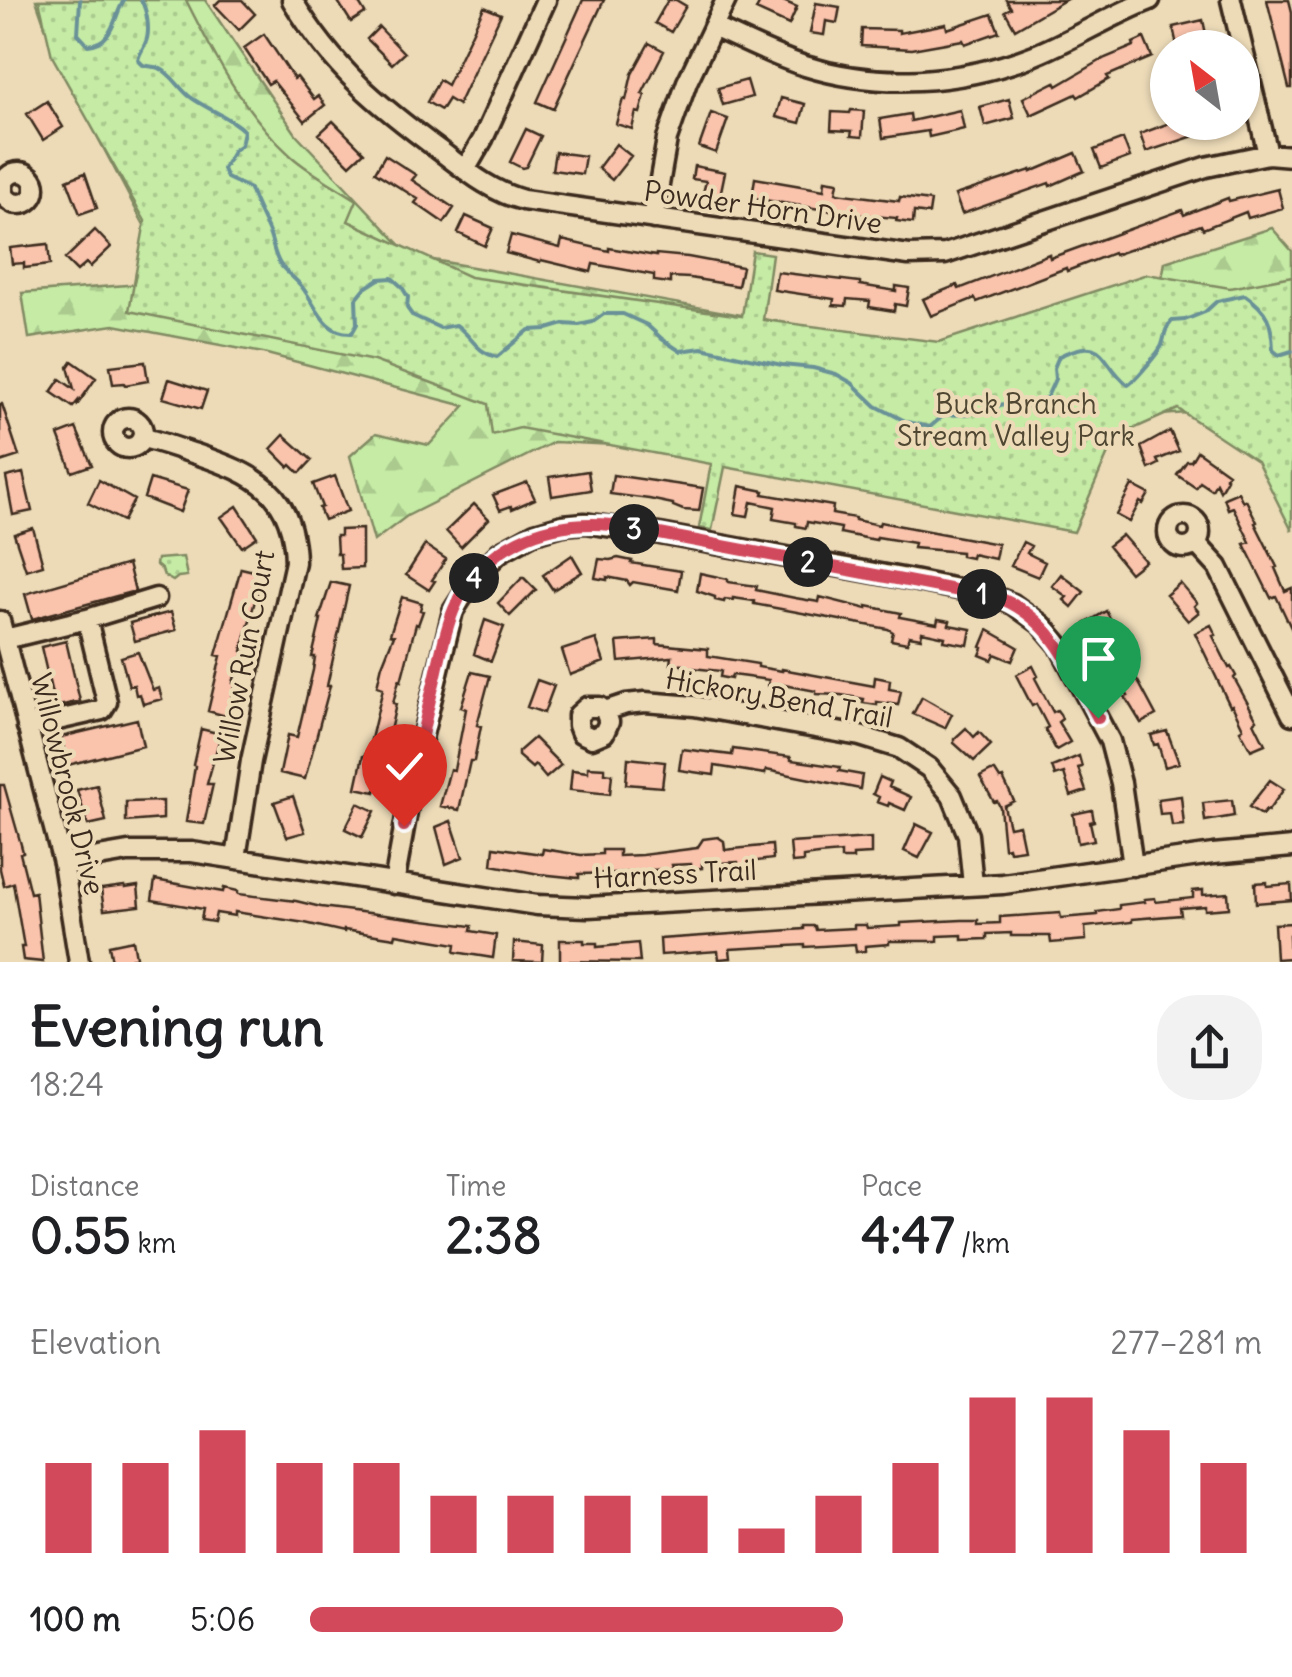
<!DOCTYPE html>
<meta charset="utf-8">
<style>
body{margin:0;font-family:Delius,sans-serif;background:#f2f2f2;color:#202124;height:100vh;display:flex;flex-direction:column;font-size:38px;white-space:nowrap}
*{box-sizing:border-box;margin:0}
p{font-size:32px;color:#757577}
.icon{flex:none;width:55px;height:55px;fill:none;stroke:currentColor;stroke-width:2;stroke-linecap:round;stroke-linejoin:round}
.map{position:relative;height:962px;overflow:hidden}
.panel{display:flex;flex-direction:column;background:#fff;flex:1}
.panel>*{flex:none}
.needle{width:65px;rotate:329deg}
.tools{position:absolute;left:1150px;top:30px;display:grid;gap:20px}
.tools a{display:grid;place-items:center;width:110px;height:110px;border-radius:50%;background:#fff;box-shadow:0 2px 8px #0004;font-size:50px}
.pin{position:absolute;display:grid;place-items:center;width:85px;height:85px;color:#fff;margin:-102px -42px;border-radius:50% 50% 50% 0;rotate:-45deg;box-shadow:0 0 10px #0007}
.pin .icon{rotate:45deg}
.km{position:absolute;width:50px;height:50px;margin:-25px;border-radius:50%;background:#222;color:#fff;font-size:28px;line-height:50px;text-align:center}
.round{display:grid;place-items:center;flex:none;width:105px;height:105px;border-radius:40px;background:#f2f2f2}
.summary{display:flex;align-items:center;justify-content:space-between;height:170px;padding:0 30px}
h1{font-size:55px;font-weight:700;line-height:75px}
.metrics{display:grid;grid-template-columns:repeat(3,1fr);gap:15px;height:170px;padding:10px 30px}
.metrics div{display:grid;align-content:center}
.metrics b{font-size:50px;font-weight:700}
.metrics small{font-size:28px;font-weight:400}
.metrics p{font-size:28px}
.chart{height:280px;padding:20px 30px}
.chart p{display:flex;justify-content:space-between}
.chart svg{width:100%;height:180px;margin-top:10px;stroke:#d1495b;stroke-width:6}
ul{padding:0 30px;list-style:none;font-size:32px}
li{display:grid;grid-template-columns:160px 120px 1fr;align-items:center;height:75px}
li i{height:25px;border-radius:12px;background:#d1495b}
.map>svg:first-child{display:block}
.forest{fill:url(#forest-firs);stroke:#808a62;stroke-width:2.5}
.park{fill:url(#park-dots);stroke:#808a62;stroke-width:2.5}
.lines{fill:none;stroke-linecap:round;stroke-linejoin:round}
.stream{stroke:#699197;stroke-width:4}
.building{fill:#f9c3ac;stroke:#3b2a1e;stroke-width:2.5}
.minor-casing{stroke:#3b2a1e;stroke-width:25}
.minor{stroke:#eddbb8;stroke-width:18}
.route-casing{stroke:#fff;stroke-width:20}
.route{stroke:#d1495b;stroke-width:12}
.labels{text-anchor:middle;stroke-width:8;stroke-linejoin:round;paint-order:stroke}
.street-label{font-size:28px;fill:#3b2a1e;stroke:#eddbb8}
.park-label{font-size:28px;fill:#504732;stroke:#eddbb8}
</style>
<div class="map">
<svg width="1292" height="962" viewBox="0 0 1292 962">
<defs>
<pattern id="forest-firs" width="22" height="20" patternUnits="userSpaceOnUse" patternTransform="scale(2.5)"><rect width="22" height="20" fill="#c5eba5"/><path d="M5 1l3.5 6h-7zM16 11l3.5 6h-7z" fill="#aaca8e"/></pattern>
<pattern id="park-dots" width="8" height="8" patternUnits="userSpaceOnUse" patternTransform="scale(2.5)"><rect width="8" height="8" fill="#c5eba5"/><path d="M2 2h.1M6 6h.1" fill="none" stroke="#aaca8e" stroke-width="1.8" stroke-linecap="round"/></pattern>
</defs>
<rect width="100%" height="100%" fill="#eddbb8"/>
<filter id="ink" filterUnits="userSpaceOnUse"><feTurbulence type="fractalNoise" baseFrequency=".01" numOctaves="2"/><feDisplacementMap in="SourceGraphic" scale="20" xChannelSelector="R" yChannelSelector="G"/><feConvolveMatrix kernelMatrix="1 2 1 2 8 2 1 2 1" color-interpolation-filters="sRGB"/></filter>
<g filter="url(#ink)">
<path class="forest" d="M36,0h169l91,134 115,122 426,76 3,36 317,-63 8,-43 107,-34 20,23v253l-29,-66 -62,-26 -503,37 -144,-7 -147,74 -33,25 -24,-85 26,-23 53,12 36,-39 -202,-53 -149,-28 -85,13 -7,-45 118,-9 4,-59 -88,-167z"/>
<path class="park" d="M39,0h147c28,56 58,113 105,156 19,17 45,30 66,44l-9,21 122,56 272,39 10,-65 20,3 -9,66 176,22 208,-68 83,14 62,-12v255l-35,-70 -79,-52 -63,28 -41,95 -349,-65 -13,63 -13,-2 12,-64 -191,-36 -28,7 -4,-31 -114,-43 -245,-50 16,-90 -93,-165z
M183,557l4,19 -9,1 -5,4 -9,-5 -2,-6 -6,-5 1,-6z"/>
<g class="lines">
<path class="stream" d="M80,0l-2,34 10,11c26,-2 25,-27 36,-45
M141,0c6,10 10,32 4,44 -2,5 -6,10 -7,16l5,5c2,1 14,2 16,3 12,5 20,20 30,28 18,14 39,19 55,35l-3,14 -7,5 -11,19 4,9 23,11c5,16 13,29 19,44 4,10 5,22 11,31 5,8 16,15 22,23 15,19 21,47 50,46l5,-9 -1,-25 9,-11 14,-9 13,-1 10,9 6,10 -1,11 5,7 28,13 16,-3c17,12 19,27 41,32l32,-27 18,-1 17,-5 15,1 14,-3 11,-8h19l24,11 15,14 18,12 22,-3 80,17 31,3 23,6 16,9 24,23 31,16 23,5 14,-12 24,-1 36,-10 25,2 18,-9 8,-18 -1,-11 5,-12c48,-23 40,6 69,29 6,-3 32,-34 34,-40 4,-12 1,-13 10,-24l13,-1 20,-8 12,-11 28,-6c23,16 27,27 28,55l6,5 13,-4"/>
</g>
<path class="building" d="M220,0h22l13,14 -16,16 -24,-25z
M337,0h20l8,13 -14,9z
M583,0h21l-51,109 -16,-7z
M668,0h8l10,6 -15,26 -16,-9z
M761,0h20l16,7 -8,18 -33,-15z
M1006,0h59l-50,29 -10,-18 6,-3z
M1267,0h22l3,12v76h-3z
M816,3l24,4 -3,16 -11,-2 -2,14 -14,-2z
M484,7l17,7 -43,91 -10,-6 -7,11 -14,-8 12,-22 8,5z
M992,14l7,18 -34,12 -2,-4 -51,9 -51,-3 1,-17 37,1v3l47,-9 1,5z
M1203,20l4,19 -30,7 -4,-19z
M379,27l25,26 -12,11 -25,-25z
M264,34l30,45 3,-2 17,22 4,-3 7,9 -20,16 -32,-40 -5,3 -24,-36z
M1144,38l8,19 -45,19 2,3 -31,18 -2,-3 -45,21 -8,-17 32,-16 2,4 48,-28 29,-12 -1,-3z
M649,43l15,8 -22,43 3,1 -5,18 -4,-1 -4,17 -16,-5 7,-25 3,1 6,-26z
M747,80l5,17 -29,8 -5,-17z
M781,98l24,6 -5,19 -24,-6z
M1009,99l5,19 -29,8 -5,-19z
M47,101l16,26 -20,13 -16,-26z
M851,110l13,1 -2,26 -11,-1 1,-5 -21,-1 1,-18 18,1z
M960,110l4,19 -35,8 -1,-6 -45,7 -3,-19 30,-5 1,7z
M711,113l17,6 -12,34 -17,-6z
M333,121l31,31 -14,13 -31,-31z
M1172,122h58v2l-84,28 -6,-18z
M526,129l15,7 -15,31 -4,1 -12,-6z
M1123,139l7,18 -29,11 -7,-18z
M616,144l15,12 -19,24 -14,-12z
M555,152l30,4 -3,18 -30,-4z
M1076,153l8,18 -34,15 -1,-3 -87,31 -7,-19 76,-25v2z
M385,155l31,20 -4,5 42,28 -10,15 -29,-20 3,-4 -43,-27z
M694,166l31,6 -5,24 -17,-3 3,-12 -14,-2z
M85,173l12,35 -17,6 -13,-34z
M755,178l69,12 1,-10 13,2 -2,11 63,8 1,-4 31,4 -2,13 -15,-2 -1,11 -17,-2 1,-3 -47,-4 -98,-16z
M1278,189l5,19 -35,10 -2,-6 -43,17 -2,-4 -87,30 -1,-2 -46,18 -1,-3 -89,34 -2,-4 -44,18 -8,-17 34,-14 2,4 90,-35 1,4 132,-48 2,5 44,-17 1,3z
M466,216l27,12 -8,18 -27,-13z
M95,230l16,17 -21,20 -4,-4 -9,8 -12,-12z
M511,235l49,13 2,-8 47,11v-3l47,8v-2l32,3 54,10 -4,19 -48,-8 -20,-1v6l-16,-2v-6l-61,-11 -2,8 -50,-12 -1,2 -34,-9z
M48,244l2,21 -26,3v-5l-12,1 -2,-16z
M777,272l83,10v3l36,6v-5l13,2 -3,18 -11,-2 -1,7 -25,-4 1,-6 -23,-2 -1,7 -13,-1 1,-6 -60,-9z
M72,361l24,17 -18,26v-3l-5,6 -22,-15 9,-13 14,10 -6,-22z
M145,362l3,19 -23,4 -1,-2 -11,1 -3,-18z
M169,379l38,12 -6,18 -38,-11z
M0,404h2l17,52 -19,6z
M76,428l16,37 -20,7 -14,-37z
M1170,431l9,20 -22,9 2,4 -10,5 -8,-22z
M284,435l28,25 -11,12h-3l-7,-7 -2,2 -18,-18z
M1197,451l31,22 -3,4 2,2 -7,12 -4,-8 -4,7 -12,-8 -4,6 -19,-13 10,-14h4z
M588,471l3,19 -39,6 -3,-19z
M23,473l9,38 -19,4 -7,-38z
M613,475l90,13 -4,23 -16,-1 -10,-4v-2l-24,-5 -39,-5z
M335,476l13,35 -24,9 -5,-12 3,-1 -9,-23z
M150,479l38,11 -8,22 -36,-14z
M99,480l35,20 -11,21 -35,-18z
M527,482l8,17 -23,10 -1,-3 -11,4 -7,-15z
M1132,485l17,9 -6,10 -3,-2 -11,20 -13,-7z
M740,486l24,5 -1,3 70,12 -1,8 23,4v2l24,5 1,-3 118,22 -3,15 -23,-5 -1,4 -10,-2v-4l-48,-4 1,-5 -37,-6 -1,3 -11,-2 -25,-5 1,-5 -34,-6 -1,6 -10,-2v-3l-23,-4 2,-12 -24,-5 -3,14 -13,-2z
M1238,492l5,10 3,-2 11,22 -2,1 22,44 -2,1 10,23 7,-3v42l-16,-34 -5,2 -27,-54 6,-2 -17,-35 -5,2 -4,-11z
M474,504l15,15 -28,28 -15,-16z
M237,506l20,31 -15,10 -21,-30z
M33,528l10,37 -17,5 -12,-36z
M362,529v39l-21,1 -1,-15h-3l-1,-18h4v-6z
M1122,535l23,26 -15,12 -22,-27z
M1023,542l8,4 -4,7 18,9 -7,15 -27,-11z
M425,545l21,14 -14,21 3,1 -6,9 -23,-15z
M572,555l10,17 -29,18 -10,-15z
M618,558l14,3 -1,2 50,8 -3,19 -45,-8 -3,3 -3,-4 -20,-4v3l-12,-2 4,-19 11,1z
M128,564l7,27 -103,28 -7,-25z
M241,568l21,5 -20,78 2,1 -1,5 -2,4h-2l-6,22 3,1 -10,32 -18,-5 13,-55 -5,-1z
M700,573l28,6v3l29,4 -1,4 39,8 24,4 1,-5 47,12v-3l34,7 -1,4 37,7 1,-5 12,2 -1,4 22,4 -3,16 -24,-4 1,-4 -23,-5 -1,6 -12,-2 -2,7 -16,-3 2,-8 -5,-3 -134,-25v-3l-21,-3v2l-8,-1 -1,3 -9,-2v-3l-18,-6z
M1061,574l23,18 -12,15 -8,-7 3,-3 -15,-11z
M523,577l13,13 -26,26 -12,-13z
M331,582l18,4 -22,100h3l-25,93 -25,-6 8,-38 9,2 16,-67 2,-13h-3l9,-38h-2z
M1180,583l17,20 -3,3 5,6 -11,9 -22,-26z
M402,597l20,6 -2,7 3,1 -5,14 -2,-1 -15,57 -2,-1 -6,23 3,1 -6,27 2,1 -17,60 -19,-4 7,-32 5,-4 15,-64 -6,-2 5,-21 12,-30 -4,-1z
M1106,611l5,9 -4,3 16,26 2,-1 12,17 -6,3 25,47 -15,8 -16,-26 3,-1 -15,-28 -3,1 -6,-9 5,-3 -16,-26 -3,2 -5,-9z
M171,612l5,18 -41,11 -5,-18z
M485,620l19,7 -13,34 -17,-7z
M1211,625l5,10 -3,1 16,32 2,-1 5,9 -2,2 23,42 -3,2 11,22 -14,6 -11,-20 3,-2 -11,-23 -2,1 -35,-73z
M988,630l30,17 -6,14 -17,-7 -3,6 -12,-5 3,-7 -2,-1z
M596,639l8,23 -34,13 -8,-25z
M657,639v5l51,5v7l50,8v3l24,4v-2l92,17 1,-9 15,3 -1,9 12,2 -3,14 -21,-3v3l-14,-2 1,-4 -23,-4 -25,-1v-3l-37,-7v4l-11,-2 1,-6 -37,-5 -1,4 -11,-2 1,-6 -38,-4v-2l-12,-1 1,-7 -53,5 -2,-20z
M66,641l14,60 -25,6 -14,-60z
M138,652l15,38 6,-2 3,11 -19,5 -3,-10 -4,1 -2,-10 -5,1 -8,-29z
M1033,666l5,10 -3,2 18,34 4,-2 3,4 2,5 -4,3 12,20 -14,8 -11,-21 3,-2 -12,-23 -4,2 -16,-31z
M472,672l18,4 -13,49 4,1 -7,35h-4l-11,49 -19,-4 10,-37 4,1 12,-61 -5,-2z
M537,680l17,6 -10,27 -17,-6z
M922,697l30,17 -7,14 -32,-14z
M137,719l6,27 -75,19 -7,-28z
M966,728l8,9 5,-5 12,13 -17,16 -20,-18v-4z
M201,729l20,5 -14,50h6l-9,40 -18,-2 9,-56 -2,-1z
M1167,731l12,32 -14,4 -7,-23 -4,1 -3,-10z
M534,738l27,27 -15,13 -11,-13 -3,3 -14,-12v-4z
M682,749l50,6 1,-6 58,8v3l49,7 -1,4 23,4 -2,14 -94,-19 -1,4 -50,-8 -1,9 -35,-5z
M1079,756l3,11 -4,1 8,23 -15,5 -7,-23 -9,3 -3,-9z
M628,758l37,4 -3,25 -36,-3z
M588,767l17,1v5l7,1 -2,20 -40,-4 2,-20 16,2z
M991,771h4l5,8 3,-1 11,23 -10,5 5,21 10,-2 5,24 -15,2 -1,-4 -4,1 -4,-41 -3,-6 -3,1 -14,-25z
M880,777l11,5 -2,5 22,10 -6,13 -16,-7 -1,3 -11,-4 2,-5 -6,-3z
M1270,780l14,9 -16,22 -2,-1 -4,5 -13,-8z
M0,785h4l16,56 3,11 -3,1 10,40 5,-1 8,70 -20,-2 -2,-13h3l-11,-64 -9,3 -4,-17z
M97,785l9,36 -18,4 -11,-35z
M293,796l12,36 -18,5 -13,-35z
M1181,796l3,29 -12,1 -2,-13 -10,1 -2,-15z
M1232,800l2,16 -29,5 -2,-18z
M163,801v18l-37,3v-20z
M358,803l17,8 -13,26 -17,-8z
M1092,810l2,11 -4,1 4,18 -16,3 -5,-29z
M451,821l12,36 -17,7 -10,-37z
M916,824l17,8 -14,26 -15,-7z
M718,837l6,4 1,9 47,-5 1,14 -24,3v5l-10,1 -1,-6 -36,2v4l-11,1v-5l-19,1 1,4 -20,1 1,2 -75,2v4l-40,-4 -47,-9 2,-18 48,7 1,-5 38,6 21,-1v-4h17v6l23,-1 55,-7 6,-9z
M871,838v16l-18,1v4h-12v-6l-23,2 -15,2v5l-11,1 -2,-20z
M155,880l68,12 1,-4 14,3v3l58,7 25,6 151,19 -1,5 25,4 -3,23 -38,-6 1,-8 -60,-10 -1,4 -51,-8v2l-39,-9 -70,-11v4l-19,-3 -2,9 -13,-2 2,-11 -51,-9z
M1267,882v4l24,-2 1,16 -36,3 -1,-20z
M125,886v2l13,-2 2,20 -36,4 -3,-21z
M1203,890v5l25,-2 1,15 -24,2v-4l-25,2 1,7 -49,4v3l-47,5 1,13 -35,3 -1,-7h-39v-3l-24,1v5l-25,1v-5l-24,1v5h-49v3l-24,2v5l-9,1 -1,-8 -50,3v-2l-75,4 1,9 -12,1 -1,-8 -57,4 -1,-16 144,-10v-3h11l1,4 38,-2v-3h12l1,3 34,-2v-3l61,-3h16v4l22,-1v-6l60,-4 1,5 36,-3v-3l22,-3v-4l26,-3 -1,-3 11,-1 1,4 37,-4v-7z
M1292,923v12h-3l1,23 -14,1 -2,-35z
M133,940l3,17 -4,1 1,4h-21l-3,-17z
M560,940h24v3h13v4l41,-4 2,19 -80,-1z
M514,942l29,3 -1,17 -29,-1z"/>
<g class="lines">
<defs>
<path id="minor" d="M292,0c43,71 86,105 151,153 25,19 49,39 80,47l386,55 36,-1 261,-87 62,-13 24,2
M1231,0l37,154
M713,27c30,13 60,29 92,39 74,23 155,18 227,-10 41,-16 77,-40 118,-56
M465,170l18,-31 63,-139
M3 188a16 16 0 1 1 32 0a16 16 0 1 1-32 0Z
M653,219l14,-80 20,-57 39,-82
M113 433a15 15 0 1 1 30 0a15 15 0 1 1-30 0Z
M142,438c18,3 36,11 54,16 59,20 98,38 99,108l-44,199 -15,97
M1168 532a16 16 0 1 1 32 0a16 16 0 1 1-32 0Z
M1196,543l22,24 74,148
M0,621l63,242 16,99
M5,639l82,-20
M605,711l4,11 -5,11 -12,5 -11,-5 -3,-8v-10l9,-8h13l5,4 21,-7 19,-2 49,4 166,30 39,12 30,20 23,28 16,39 5,50
M27,727l75,-17 5,-8 -20,-83 69,-21
M63,863l65,-11h64l345,53 51,2 415,-23 210,-30 79,-7
M394,884l21,-117 38,-156 22,-34 25,-25 35,-19 28,-8 22,-2 75,11 253,46 79,16 21,8 29,21 17,20 51,96 11,42 12,83"/>
</defs>
<use href="#minor" class="minor-casing"/>
<use href="#minor" class="minor"/>
</g>
</g>
<g class="lines" filter="url(#ink)">
<defs>
<path id="route" d="M404,826c9,-48 18,-95 30,-143 6,-24 10,-50 20,-74 27,-64 92,-90 158,-84l390,74c52,22 71,72 96,119"/>
</defs>
<use href="#route" class="route-casing"/>
<use href="#route" class="route"/>
</g>
<g class="labels">
<g class="street-label">
<text transform="translate(763 207) rotate(8)" y="10">Powder Horn Drive</text>
<text transform="translate(244 657) rotate(-79)" y="10">Willow Run Court</text>
<text transform="translate(779 698) rotate(10)" y="10">Hickory Bend Trail</text>
<text transform="translate(68 784) rotate(76)" y="10">Willowbrook Drive</text>
<text transform="translate(675 874) rotate(-3)" y="10">Harness Trail</text>
</g>
<g class="park-label">
<text x="1016" y="414">Buck Branch<tspan x="1016" dy="32">Stream Valley Park</tspan></text>
</g>
</g>
</svg>
<div class="tools">
<a><svg class="needle" viewBox="-14 -14 28 28"><path d="M0-13l5 13h-10z" fill="#e53935"/><path d="M0 13l5-13h-10z" fill="#757577"/></svg></a>
</div>
<div class="pin" style="left:1098px;top:718px;background:#1e9e55"><svg class="icon" aria-label="arrive" viewBox="0 0 24 24"><path d="M6 21V4h12l-3 4 3 4H6"/></svg></div>
<div class="pin" style="left:404px;top:826px;background:#d93025"><svg class="icon" aria-label="check" viewBox="0 0 24 24"><path d="M5 12l5 5 9-10"/></svg></div>
<b class="km" style="left:982px;top:594px">1</b>
<b class="km" style="left:808px;top:562px">2</b>
<b class="km" style="left:634px;top:529px">3</b>
<b class="km" style="left:474px;top:578px">4</b>
</div>
<section class="panel">
<div class="summary"><div><h1>Evening run</h1><p>18:24</p></div><a class="round"><svg class="icon" aria-label="share" viewBox="0 0 24 24"><path d="M12 15V3M7 8l5-5 5 5M5 13v7h14v-7"/></svg></a></div>
<div class="metrics">
<div><p>Distance</p><b>0.55<small> km</small></b></div>
<div><p>Time</p><b>2:38</b></div>
<div><p>Pace</p><b>4:47<small> /km</small></b></div>
</div>
<div class="chart"><p><span>Elevation</span>277–281 m</p>
<svg viewBox="0 0 160 44" preserveAspectRatio="none"><path d="M5 44V22M15 44V22M25 44V14M35 44V22M45 44V22M55 44V30M65 44V30M75 44V30M85 44V30M95 44V38M105 44V30M115 44V22M125 44V6M135 44V6M145 44V14M155 44V22"/></svg>
</div>
<ul>
<li><b>100 m</b>5:06<i style="width:56%"></i></li>
</ul>
</section>
